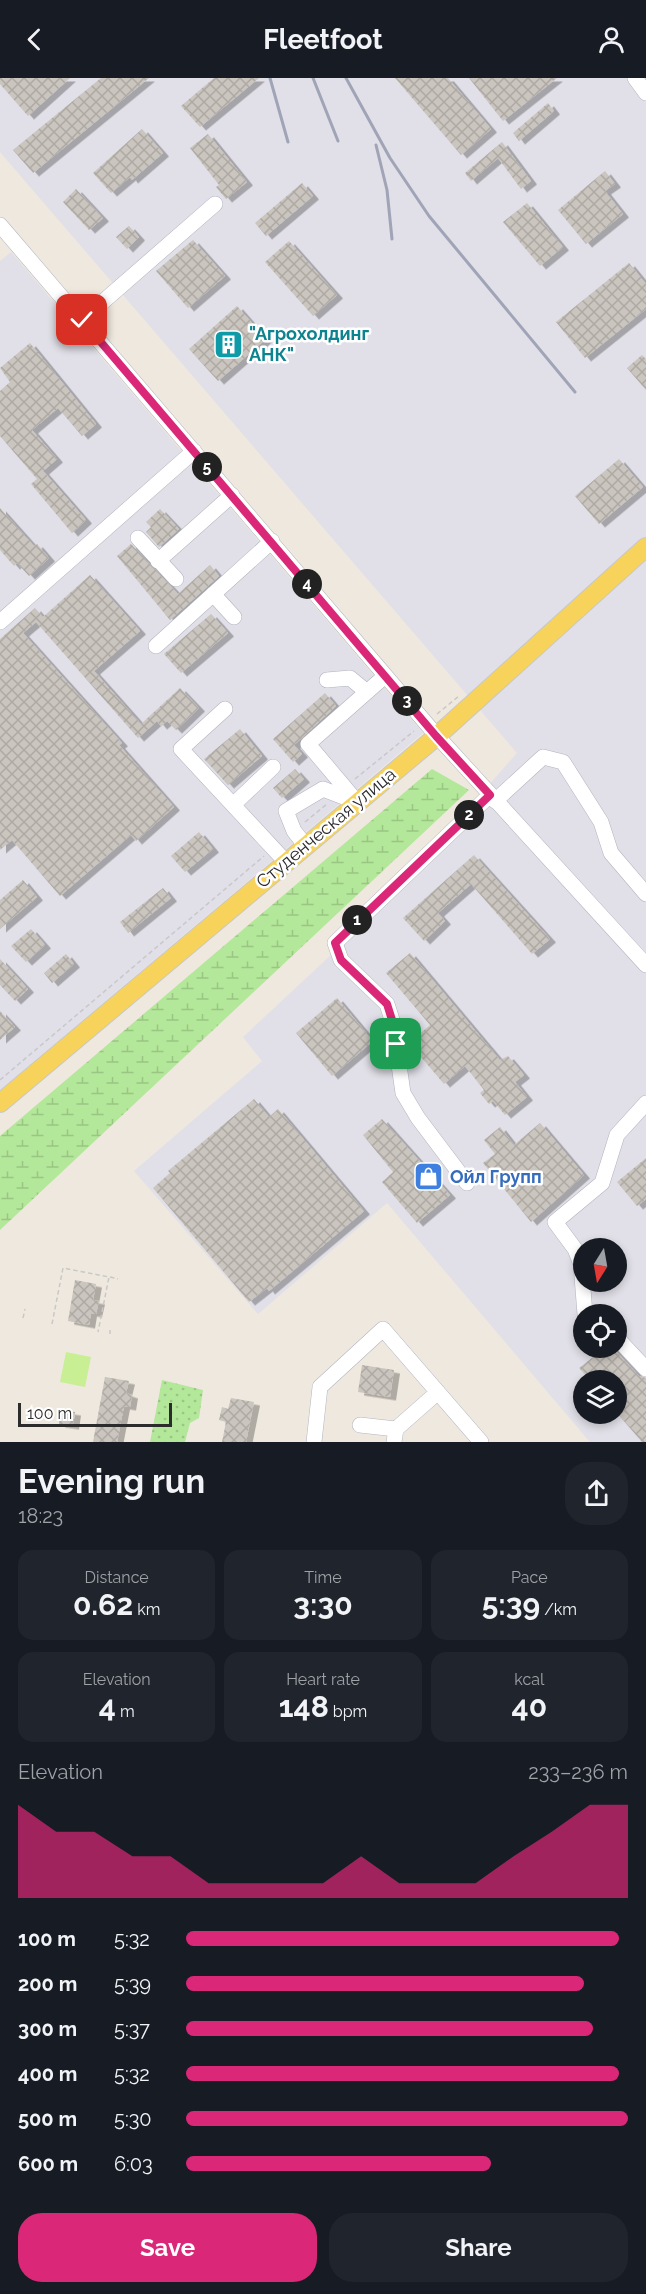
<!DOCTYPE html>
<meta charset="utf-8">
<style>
body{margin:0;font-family:Raleway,sans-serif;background:#20242c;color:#f1f3f6;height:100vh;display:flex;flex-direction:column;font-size:22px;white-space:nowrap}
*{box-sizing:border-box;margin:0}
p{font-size:20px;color:#9ea1a6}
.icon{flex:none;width:33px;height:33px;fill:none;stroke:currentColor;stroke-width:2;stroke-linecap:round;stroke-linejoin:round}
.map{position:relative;height:1364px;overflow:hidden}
.sheet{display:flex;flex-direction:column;background:#171b24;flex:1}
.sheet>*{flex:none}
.needle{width:39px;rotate:191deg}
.buttons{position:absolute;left:573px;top:1160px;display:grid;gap:12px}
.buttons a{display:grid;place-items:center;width:54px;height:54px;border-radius:50%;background:#171b24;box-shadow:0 3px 9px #0003;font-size:30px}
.scale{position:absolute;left:18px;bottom:15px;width:154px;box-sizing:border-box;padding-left:6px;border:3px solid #2c2c2c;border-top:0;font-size:16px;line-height:21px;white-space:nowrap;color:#2c2c2c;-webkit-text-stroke:4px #fff;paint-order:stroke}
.pin{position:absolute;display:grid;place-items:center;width:51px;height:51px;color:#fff;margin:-26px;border-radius:12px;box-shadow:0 3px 9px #0006}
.km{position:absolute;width:30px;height:30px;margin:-15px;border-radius:50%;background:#222;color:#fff;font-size:16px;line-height:30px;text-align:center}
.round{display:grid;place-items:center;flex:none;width:63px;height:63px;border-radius:24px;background:#20242c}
.summary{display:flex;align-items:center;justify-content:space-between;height:102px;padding:0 18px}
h1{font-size:33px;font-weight:700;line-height:45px}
.stats{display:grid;grid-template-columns:repeat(3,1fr);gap:9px;height:102px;padding:6px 18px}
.stats div{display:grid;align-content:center;border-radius:15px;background:#20242c;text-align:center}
.stats b{font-size:30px;font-weight:700}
.stats small{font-size:16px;font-weight:400}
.stats p{font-size:16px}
.chart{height:168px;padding:12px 18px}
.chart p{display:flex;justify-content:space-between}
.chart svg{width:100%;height:108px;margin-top:6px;fill:#db2777;opacity:.7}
.action{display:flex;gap:12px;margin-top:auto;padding:12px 18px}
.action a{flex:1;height:69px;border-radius:24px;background:#db2777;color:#fff;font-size:24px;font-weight:700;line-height:69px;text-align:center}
.action a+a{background:#20242c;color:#f1f3f6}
ul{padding:0 18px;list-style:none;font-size:20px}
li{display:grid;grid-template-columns:96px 72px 1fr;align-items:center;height:45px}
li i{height:15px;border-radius:8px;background:#db2777}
header{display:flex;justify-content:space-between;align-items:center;height:78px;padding:0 18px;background:#171b24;font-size:27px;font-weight:700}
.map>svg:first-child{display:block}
.industrial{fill:#e1dfe7;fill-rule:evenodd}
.green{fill:url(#green-dots)}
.wetland{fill:url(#wetland-marsh)}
.pitch{fill:#c8ef94}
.building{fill:url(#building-cross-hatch);filter:url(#shadow)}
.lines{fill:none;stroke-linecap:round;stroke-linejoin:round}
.minor-casing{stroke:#b2b5c0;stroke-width:16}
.major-casing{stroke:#c8c8c8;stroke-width:20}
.path{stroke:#c8c8c8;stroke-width:1.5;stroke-dasharray:4.5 3;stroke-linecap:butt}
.minor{stroke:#fff;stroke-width:15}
.major{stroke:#f7d35b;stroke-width:18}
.rail{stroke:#a0a4b7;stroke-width:3}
.route-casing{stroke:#fff;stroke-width:12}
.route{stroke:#db2777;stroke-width:8}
.labels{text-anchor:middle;stroke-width:5;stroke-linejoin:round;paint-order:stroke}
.culture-label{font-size:18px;font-weight:bold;fill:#0d838f;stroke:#fff;text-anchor:start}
.street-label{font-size:18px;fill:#2c2c2c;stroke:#fff}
.shop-label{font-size:18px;font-weight:bold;fill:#366cbe;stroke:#fff;text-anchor:start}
</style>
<header><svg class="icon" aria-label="back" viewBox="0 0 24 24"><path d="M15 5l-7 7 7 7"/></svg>Fleetfoot<svg class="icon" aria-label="person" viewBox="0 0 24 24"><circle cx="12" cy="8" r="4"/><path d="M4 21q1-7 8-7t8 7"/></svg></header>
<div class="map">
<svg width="646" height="1364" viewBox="0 0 646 1364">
<defs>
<pattern id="green-dots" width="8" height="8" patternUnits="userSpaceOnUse" patternTransform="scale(1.5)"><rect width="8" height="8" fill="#b3e799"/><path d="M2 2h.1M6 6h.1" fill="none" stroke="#9ac684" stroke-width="1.8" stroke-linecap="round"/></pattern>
<pattern id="wetland-marsh" width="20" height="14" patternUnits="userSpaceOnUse" patternTransform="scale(1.5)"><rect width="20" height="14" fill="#b3e799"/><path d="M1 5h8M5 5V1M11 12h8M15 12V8" fill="none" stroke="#9ac684"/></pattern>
<pattern id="building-cross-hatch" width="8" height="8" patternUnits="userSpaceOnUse" patternTransform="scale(1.5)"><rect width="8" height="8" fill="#cac5be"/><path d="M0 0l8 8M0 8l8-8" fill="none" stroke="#aea9a3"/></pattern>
<filter id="shadow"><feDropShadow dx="6" dy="3.5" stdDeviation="0" flood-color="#0004"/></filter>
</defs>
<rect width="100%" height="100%" fill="#efe8de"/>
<path class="industrial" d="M0,0h646v1364h-56l-203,-239 -129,111 -124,-143 128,-110 -19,-24 133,-124 141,-160 -517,-601zM584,1170h32v33h-32zM584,1236h32v33h-32zM584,1302h32v33h-32z
M11,174l412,481 -423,357v-829z"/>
<path class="green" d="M162,1302l41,10 -4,28 -9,5 -5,19h-35z"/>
<path class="wetland" d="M432,691l37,21 -469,440v-94z"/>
<path class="pitch" d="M66,1274l25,5 -6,30 -25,-5z"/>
<path class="building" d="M0,0h70l-42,38 -28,-32z
M101,0h48l-116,95 -20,-23z
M214,0h45l-59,49 -19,-21z
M395,0h53l43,51 -30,26z
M469,0h88l-54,43z
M548,25l6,8 -35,30 -6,-8z
M142,51l21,24 -31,27 -2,-3 -19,16 -18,-20z
M208,56l39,48 -21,17 -10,-12 3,-2 -29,-37z
M502,64l29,39 -10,8 -23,-31 -27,23 -6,-8z
M605,93l10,13 -10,7 18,23 -37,30 -28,-34z
M302,105l11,13 -47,40 -11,-13z
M76,111l27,29 -14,12 -26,-28z
M527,125l36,44 -23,19 -37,-44z
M129,148l10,11 -12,12 -11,-12z
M193,162l32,36 -37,32 -32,-37z
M289,163l48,54 -24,21 -48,-54z
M629,185l17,21v25l-61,49 -29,-36z
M237,228l29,33 -48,42 -29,-32z
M30,265l66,81 -14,12 -24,-28 -26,22 25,29 -14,12 43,49 -14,13 -41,-49 6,-5 -37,-43v-45l10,-9 -10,-14z
M642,277l4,4v31l-19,-22z
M619,381l24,28 -44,37 -24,-28z
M0,430l34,38 3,-2 12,14 -20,18 -12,-13 -3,3 -14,-16z
M160,431l19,20 -20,18 -13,-15 5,-5 -5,-5z
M131,466l47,50 32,-29 9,11 -49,44 -53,-64z
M90,497l50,56 -46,40 47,53 39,-36 19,20 -23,22 -9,-9 -6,5 -4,-5 -19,17 -102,-116 -13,11 99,110 -3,2 55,62 -38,34 -5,-6 -71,61 -48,-56 -12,10v-211l35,-31 8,9z
M211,536l17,19 -47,40 -17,-19z
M325,615l11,13 -42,39 8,9 -9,8 -20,-23z
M240,651l22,27 -34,29 -24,-26z
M295,691l9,10 -22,19 -9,-10z
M199,754l14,17 -28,23 -14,-16z
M474,777l76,84 -18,15 -61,-70 -33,29 7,8 -21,20 -21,-23z
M23,802l14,17 -37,32v-29z
M163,810l8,10 -43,35 -8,-11z
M31,851l14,16 -19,17 -15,-16z
M410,875l90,107 8,-4 16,19 -9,7 12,15 -22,18 -12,-14 -4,3 -9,-11 4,-3 -19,-24 -21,18 -35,-41 21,-18 -44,-52z
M66,876l8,10 -22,19 -8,-10z
M0,881l28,30 -13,12 -15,-16z
M337,920l36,43 -41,35 -36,-43z
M0,933l15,16 -15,13z
M254,1021l15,18 9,-8 86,102 -95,80 -2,-3 -18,14 -96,-114 17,-15 -2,-2z
M382,1041l68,76 -33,28 -35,-41 11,-10 -30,-37z
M540,1045l44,52 -53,47 -48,-59 12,-9 -11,-14 16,-13 14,18z
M646,1080v41l-9,7 -20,-24z
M75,1202l21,4 -3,16 6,1 -3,13 -5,-1 -2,12 -21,-4z
M606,1269h6l27,29 7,2v64h-4l-26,-30v-32h-26l-11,-12z
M362,1287l32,5 -4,27 -32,-5z
M105,1299l24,4 -3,12 6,2 -2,12 -6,-1 -7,36h-24z
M231,1320l23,4 -8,40h-24l4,-20 -7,-2 3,-13 6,2z
M61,1332l14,2 -2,14 -14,-2z"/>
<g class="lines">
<defs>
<path id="minor" d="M635,0l11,15
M0,147l437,511 209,229
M82,242l133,-116
M138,460l38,41
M158,483l74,-66
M213,516l21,23
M0,544l194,-171
M156,568l116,-105
M327,602l23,-2 17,14
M225,631l-44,40 104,112
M495,723l48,-44 20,5 38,60 10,31 35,41
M357,724l-49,-58 77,-68
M233,727l40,-38
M305,767l-11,-14 -8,-20 37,-22 31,12
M467,1105l-49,-65 -15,-25 -10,-70 -6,-19 -46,-44 -6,-17 155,-148
M585,1236l-4,-50 -6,-15 -20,-27 47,-39 15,-48 29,-32
M616,1259l30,32
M360,1347l36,4 -2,13
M396,1351l42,-37
M314,1364l6,-55 63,-58 98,113"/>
<path id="major" d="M0,1025l437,-367 209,-189"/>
</defs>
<use href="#minor" class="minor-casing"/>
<use href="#major" class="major-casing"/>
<path class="path" d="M437,636l22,-18
M355,701l59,-48
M305,744l22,-18
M0,1002l264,-224
M110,1199l8,2
M23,1240l2,-9
M52,1246l11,-56 46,9 -11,55
M110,1256v-4"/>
<use href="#minor" class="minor"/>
<use href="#major" class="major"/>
<path class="rail" d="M270,0l18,64
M313,0l25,63
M346,0l44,80 39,58 146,176
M376,67l11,45 5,49"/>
</g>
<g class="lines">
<defs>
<path id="route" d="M82,242l354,416 54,59 -155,148 6,17 46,44 6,19 3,21"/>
</defs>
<use href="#route" class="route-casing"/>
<use href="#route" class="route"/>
</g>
<defs>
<symbol id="building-square" viewBox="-11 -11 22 22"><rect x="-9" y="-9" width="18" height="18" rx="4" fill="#0f9aa8" stroke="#fff"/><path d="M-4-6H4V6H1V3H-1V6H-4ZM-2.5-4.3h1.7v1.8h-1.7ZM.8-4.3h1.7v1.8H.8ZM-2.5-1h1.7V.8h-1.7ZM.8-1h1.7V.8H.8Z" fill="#fff"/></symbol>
<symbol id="shop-square" viewBox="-11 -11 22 22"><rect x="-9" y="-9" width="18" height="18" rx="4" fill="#3f7fe0" stroke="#fff"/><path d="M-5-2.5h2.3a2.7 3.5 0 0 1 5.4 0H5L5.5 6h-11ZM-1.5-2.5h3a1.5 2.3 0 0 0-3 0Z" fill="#fff"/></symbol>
</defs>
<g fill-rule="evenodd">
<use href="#building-square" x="212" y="250" width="33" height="33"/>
<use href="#shop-square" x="412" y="1082" width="33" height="33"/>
</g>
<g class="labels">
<g class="culture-label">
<text x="249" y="262">"Агрохолдинг<tspan x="249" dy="21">АНК"</tspan></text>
</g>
<g class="street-label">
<text transform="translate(326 750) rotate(-40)" y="6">Студенческая улица</text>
</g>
<g class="shop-label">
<text x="450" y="1105">Ойл Групп</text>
</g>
</g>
</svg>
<div class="buttons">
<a><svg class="needle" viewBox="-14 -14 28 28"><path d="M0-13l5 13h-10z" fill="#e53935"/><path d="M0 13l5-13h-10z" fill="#9ea1a6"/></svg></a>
<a><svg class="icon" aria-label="locate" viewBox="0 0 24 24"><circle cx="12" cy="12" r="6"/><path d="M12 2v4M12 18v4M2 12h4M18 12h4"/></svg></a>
<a><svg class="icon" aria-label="layers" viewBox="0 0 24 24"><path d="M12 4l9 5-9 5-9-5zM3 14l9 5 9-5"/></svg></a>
</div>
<div class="scale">100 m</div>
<div class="pin" style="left:396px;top:966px;background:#1e9e55"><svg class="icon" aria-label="arrive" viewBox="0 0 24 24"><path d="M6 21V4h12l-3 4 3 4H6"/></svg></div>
<div class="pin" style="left:82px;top:242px;background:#d93025"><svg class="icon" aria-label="check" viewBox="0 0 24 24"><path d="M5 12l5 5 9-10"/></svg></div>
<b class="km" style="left:357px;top:842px">1</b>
<b class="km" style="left:469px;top:737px">2</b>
<b class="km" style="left:407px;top:623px">3</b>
<b class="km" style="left:307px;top:506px">4</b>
<b class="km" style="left:207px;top:389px">5</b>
</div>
<section class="sheet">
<div class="summary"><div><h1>Evening run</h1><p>18:23</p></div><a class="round"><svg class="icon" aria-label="share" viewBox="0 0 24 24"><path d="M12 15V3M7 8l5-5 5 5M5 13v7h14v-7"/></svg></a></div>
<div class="stats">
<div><p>Distance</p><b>0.62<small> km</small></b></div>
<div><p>Time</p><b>3:30</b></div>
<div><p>Pace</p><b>5:39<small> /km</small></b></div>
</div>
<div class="stats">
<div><p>Elevation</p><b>4<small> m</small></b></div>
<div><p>Heart rate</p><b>148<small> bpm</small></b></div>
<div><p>kcal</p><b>40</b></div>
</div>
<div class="chart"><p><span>Elevation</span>233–236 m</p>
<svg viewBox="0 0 160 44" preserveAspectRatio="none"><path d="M0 44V6L10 17L20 17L30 27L40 27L50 38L60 38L70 38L80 38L90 27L100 38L110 38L120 38L130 27L140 17L150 6L160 6V44z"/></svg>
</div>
<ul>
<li><b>100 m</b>5:32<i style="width:98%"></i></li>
<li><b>200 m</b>5:39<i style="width:90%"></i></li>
<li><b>300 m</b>5:37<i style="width:92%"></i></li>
<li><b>400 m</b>5:32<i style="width:98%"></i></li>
<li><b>500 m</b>5:30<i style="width:100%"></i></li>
<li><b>600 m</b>6:03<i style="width:69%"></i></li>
</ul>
<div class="action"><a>Save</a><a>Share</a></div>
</section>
